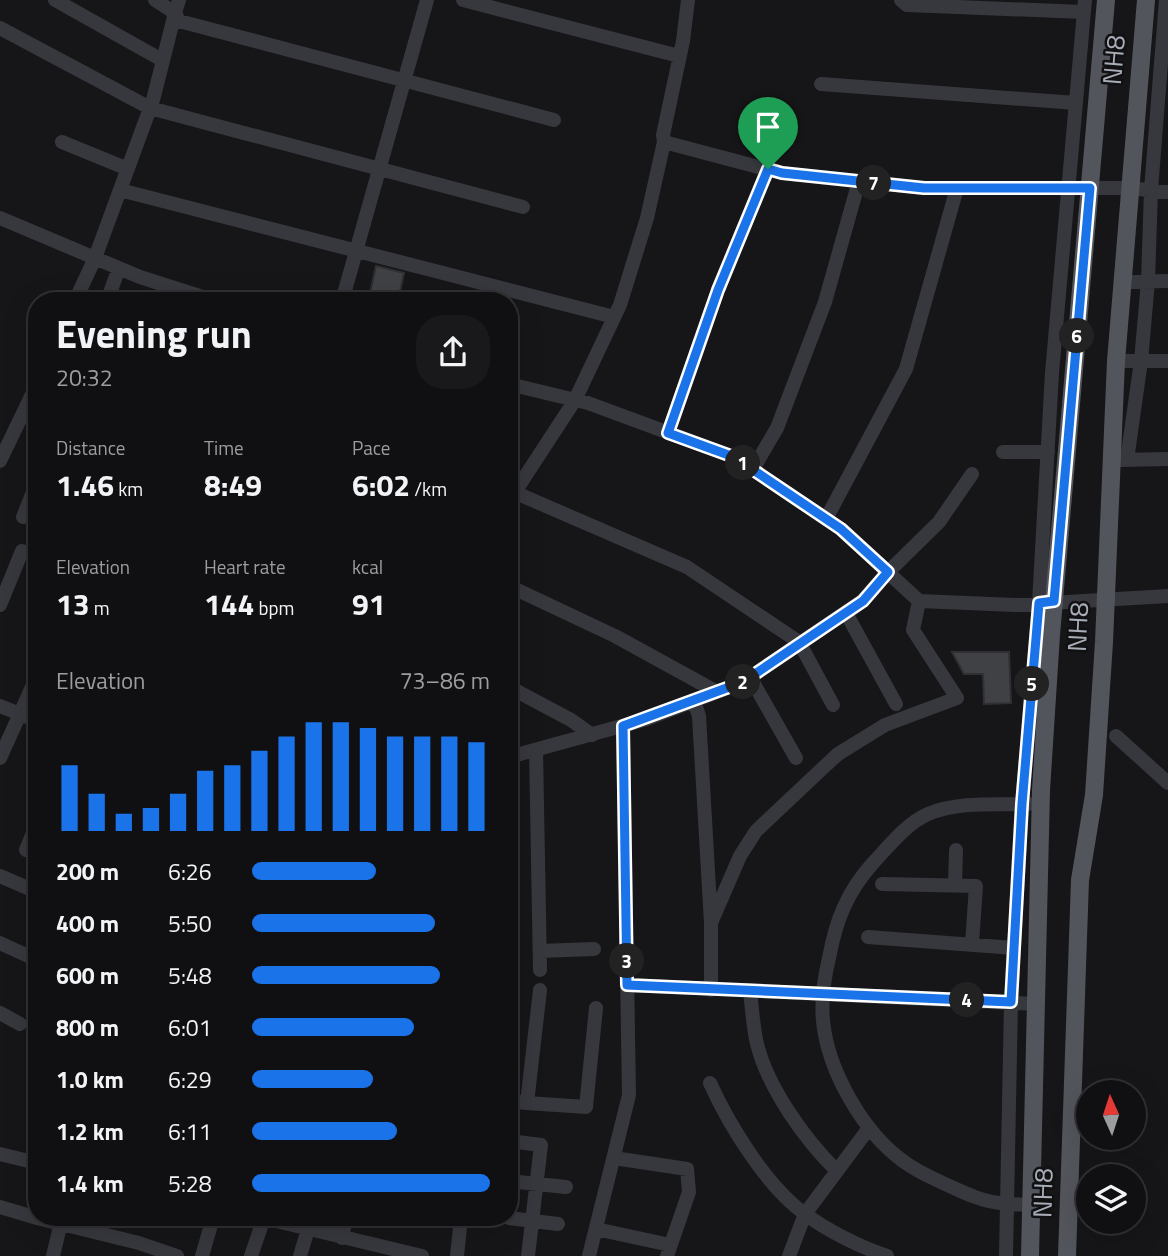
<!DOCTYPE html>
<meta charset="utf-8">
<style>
body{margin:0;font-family:"Titillium Web",sans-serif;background:#19191b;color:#f1f3f6;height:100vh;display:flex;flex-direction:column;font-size:26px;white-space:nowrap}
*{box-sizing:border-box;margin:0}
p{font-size:23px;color:#9c9d9f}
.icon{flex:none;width:38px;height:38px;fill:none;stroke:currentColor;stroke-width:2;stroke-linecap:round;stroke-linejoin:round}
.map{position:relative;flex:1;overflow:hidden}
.sheet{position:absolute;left:28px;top:292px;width:490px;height:934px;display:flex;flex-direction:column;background:#101012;border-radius:28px;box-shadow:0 7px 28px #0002,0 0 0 2px #303032}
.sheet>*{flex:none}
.needle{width:46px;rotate:357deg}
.buttons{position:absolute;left:1076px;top:1080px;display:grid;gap:14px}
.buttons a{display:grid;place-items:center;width:70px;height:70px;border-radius:50%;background:#101012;box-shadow:0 7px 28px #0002,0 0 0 2px #303032;font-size:35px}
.pin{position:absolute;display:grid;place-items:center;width:60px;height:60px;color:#fff;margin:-72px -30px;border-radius:50% 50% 50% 0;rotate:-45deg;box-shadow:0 0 7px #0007}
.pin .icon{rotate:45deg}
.km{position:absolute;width:35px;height:35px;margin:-18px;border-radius:50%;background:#222;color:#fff;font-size:19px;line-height:35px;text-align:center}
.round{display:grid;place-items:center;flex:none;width:74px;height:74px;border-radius:28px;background:#19191b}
.head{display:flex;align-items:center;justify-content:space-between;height:119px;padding:0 28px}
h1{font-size:38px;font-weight:700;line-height:52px}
.metrics{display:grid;grid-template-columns:repeat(3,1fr);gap:10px;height:119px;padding:7px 28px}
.metrics div{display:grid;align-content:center}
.metrics b{font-size:30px;font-weight:700}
.metrics small{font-size:19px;font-weight:400}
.metrics p{font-size:19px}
.chart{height:196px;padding:14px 28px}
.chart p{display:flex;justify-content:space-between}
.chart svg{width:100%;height:126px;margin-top:7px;stroke:#1a73e8;stroke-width:6}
ul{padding:0 28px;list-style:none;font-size:23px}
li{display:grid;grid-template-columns:112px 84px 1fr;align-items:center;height:52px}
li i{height:18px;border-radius:9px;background:#1a73e8}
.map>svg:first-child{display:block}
.building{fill:#404145;stroke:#303034;stroke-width:2}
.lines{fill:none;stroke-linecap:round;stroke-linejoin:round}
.minor{stroke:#37383d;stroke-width:14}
.major{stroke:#53555c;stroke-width:18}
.route-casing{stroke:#fff;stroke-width:14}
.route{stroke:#1a73e8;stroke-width:9}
.labels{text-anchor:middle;stroke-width:5;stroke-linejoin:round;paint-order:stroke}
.street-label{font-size:26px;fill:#a8adb8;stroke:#111113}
</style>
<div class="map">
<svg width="1168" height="1256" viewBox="0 0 1168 1256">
<rect width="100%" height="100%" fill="#161618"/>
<path class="building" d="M376,266l28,7 -6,28 -29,-3z
M952,652h57l2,51 -27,1 -1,-30h-19z"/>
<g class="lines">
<path class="minor" d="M55,0l107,60
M179,0l-4,13 4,8 375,99
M463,0l216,56
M901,0l6,5 177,7
M0,28l150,80 373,99
M821,84l255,19
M62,142l66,27
M664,142l-1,-7 20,-94 5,-41
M120,190l494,127
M0,218l140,59 75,24
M1122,282l46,-1
M75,301l20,-43 58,-158 22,-87 -20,-13
M107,301l12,-33
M166,301l6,-14
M342,301l85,-301
M1116,361h52
M509,384l79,19 146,54 107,72 78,72 96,4 153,-9
M668,433l50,-143 50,-121
M1003,452h45
M1120,460l48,-1
M1127,460l14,-99 7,-80 3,-91 15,-190
M0,461l37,-77
M753,469l24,-41 48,-126 34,-121
M509,490l178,77 112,75 34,63
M509,501l66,-101 45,-95 27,-87 17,-76 117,31 143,15h205l39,4
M23,517l14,-35
M826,519l80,-150 51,-181
M509,586l106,50 102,56
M0,605l22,-54
M846,613l50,91
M750,677l46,81
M509,687l62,33 21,15
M694,701l5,15 12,207v67
M0,706l37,15
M1116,736l52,47
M536,751l4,219
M509,757l138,-38 96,-37 119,-81 26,-29 51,-50 33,-48
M0,758l37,-82
M1029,804c-33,1 -70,-3 -101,10 -21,9 -39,32 -55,49 -26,29 -37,57 -44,95 -5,21 -8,42 -6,63 5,50 40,111 80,140 13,10 27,16 42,23 18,8 35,17 55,19 10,2 21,1 32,2
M26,850l11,-27
M0,876l37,16
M882,884l94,2 -4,58
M955,885l1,-35
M711,923l29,-67 16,-25 69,-65 13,-12 47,-29 72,-27 -44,-68 6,-29
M868,937l146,11
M0,943l37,17
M540,951l54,-2
M627,985l410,19
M750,991c2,17 3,36 7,53 11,44 48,96 80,127
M0,1013l20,11
M710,1083c19,42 57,104 95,131 23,17 55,33 82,42
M509,1101l18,2 13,-113
M527,1103l59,4 10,-99
M509,1141l32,4 -13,111
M0,1154l37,9
M614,1158l73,11 2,23 -22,64
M509,1181l57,6
M0,1207l37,11
M37,1218l102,25 38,13
M264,1218l158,38
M509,1218l49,6
M596,1229l74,16
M342,1238l4,-20
M53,1256l9,-38
M202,1256l11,-38
M251,1256l13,-38
M300,1256l8,-27
M457,1256l4,-38
M589,1256l40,-161 -6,-369
M789,1256l16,-42 64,-86
M1006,1256l5,-254 11,-198 17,-201 13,-230 33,-373"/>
<path class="major" d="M1030,1256l11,-466 10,-155 55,-635
M1067,1256l13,-376 14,-85 10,-153 12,-281 30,-361"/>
</g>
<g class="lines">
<defs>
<path id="route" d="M768,169l14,4 142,15h166l-36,413 -15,2 -17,201 -11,198 -384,-17 -4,-259 120,-44 120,-81 25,-29 -47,-43 -107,-72 -66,-24 50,-143z"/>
</defs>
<use href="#route" class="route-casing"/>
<use href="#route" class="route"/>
</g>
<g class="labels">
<g class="street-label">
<text transform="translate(1114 60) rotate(-85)" y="9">NH8</text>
<text transform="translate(1078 627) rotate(-87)" y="9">NH8</text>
<text transform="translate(1043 1193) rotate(-88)" y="9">NH8</text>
</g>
</g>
</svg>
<div class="buttons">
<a><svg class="needle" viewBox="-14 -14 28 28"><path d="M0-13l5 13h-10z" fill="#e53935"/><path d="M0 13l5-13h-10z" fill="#9c9d9f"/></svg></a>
<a><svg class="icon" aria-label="layers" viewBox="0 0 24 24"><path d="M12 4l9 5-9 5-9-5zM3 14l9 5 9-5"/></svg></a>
</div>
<div class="pin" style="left:768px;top:169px;background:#1e9e55"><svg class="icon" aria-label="arrive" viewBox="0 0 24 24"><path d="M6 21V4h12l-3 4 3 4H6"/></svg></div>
<b class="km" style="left:743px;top:463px">1</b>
<b class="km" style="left:743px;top:682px">2</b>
<b class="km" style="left:627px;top:961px">3</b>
<b class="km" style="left:967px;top:1000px">4</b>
<b class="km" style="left:1032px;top:684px">5</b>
<b class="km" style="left:1077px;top:336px">6</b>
<b class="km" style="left:874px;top:183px">7</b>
<section class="sheet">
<div class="head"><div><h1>Evening run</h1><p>20:32</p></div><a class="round"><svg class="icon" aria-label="share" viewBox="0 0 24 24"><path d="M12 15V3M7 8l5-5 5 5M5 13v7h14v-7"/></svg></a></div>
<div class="metrics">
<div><p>Distance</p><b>1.46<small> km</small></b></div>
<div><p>Time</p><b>8:49</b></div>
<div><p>Pace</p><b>6:02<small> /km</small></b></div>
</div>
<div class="metrics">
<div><p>Elevation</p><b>13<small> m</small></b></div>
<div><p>Heart rate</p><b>144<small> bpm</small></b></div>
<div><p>kcal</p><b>91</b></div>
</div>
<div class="chart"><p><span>Elevation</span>73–86 m</p>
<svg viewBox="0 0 160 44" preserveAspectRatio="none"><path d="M5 44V21M15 44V31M25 44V38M35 44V36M45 44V31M55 44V23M65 44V21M75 44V16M85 44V11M95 44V6M105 44V6M115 44V8M125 44V11M135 44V11M145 44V11M155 44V13"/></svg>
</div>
<ul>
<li><b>200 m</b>6:26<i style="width:52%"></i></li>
<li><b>400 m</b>5:50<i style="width:77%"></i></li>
<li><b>600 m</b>5:48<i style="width:79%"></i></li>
<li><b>800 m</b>6:01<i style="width:68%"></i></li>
<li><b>1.0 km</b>6:29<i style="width:51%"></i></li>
<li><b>1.2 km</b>6:11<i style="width:61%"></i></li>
<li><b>1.4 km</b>5:28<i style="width:100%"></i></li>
</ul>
</section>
</div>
